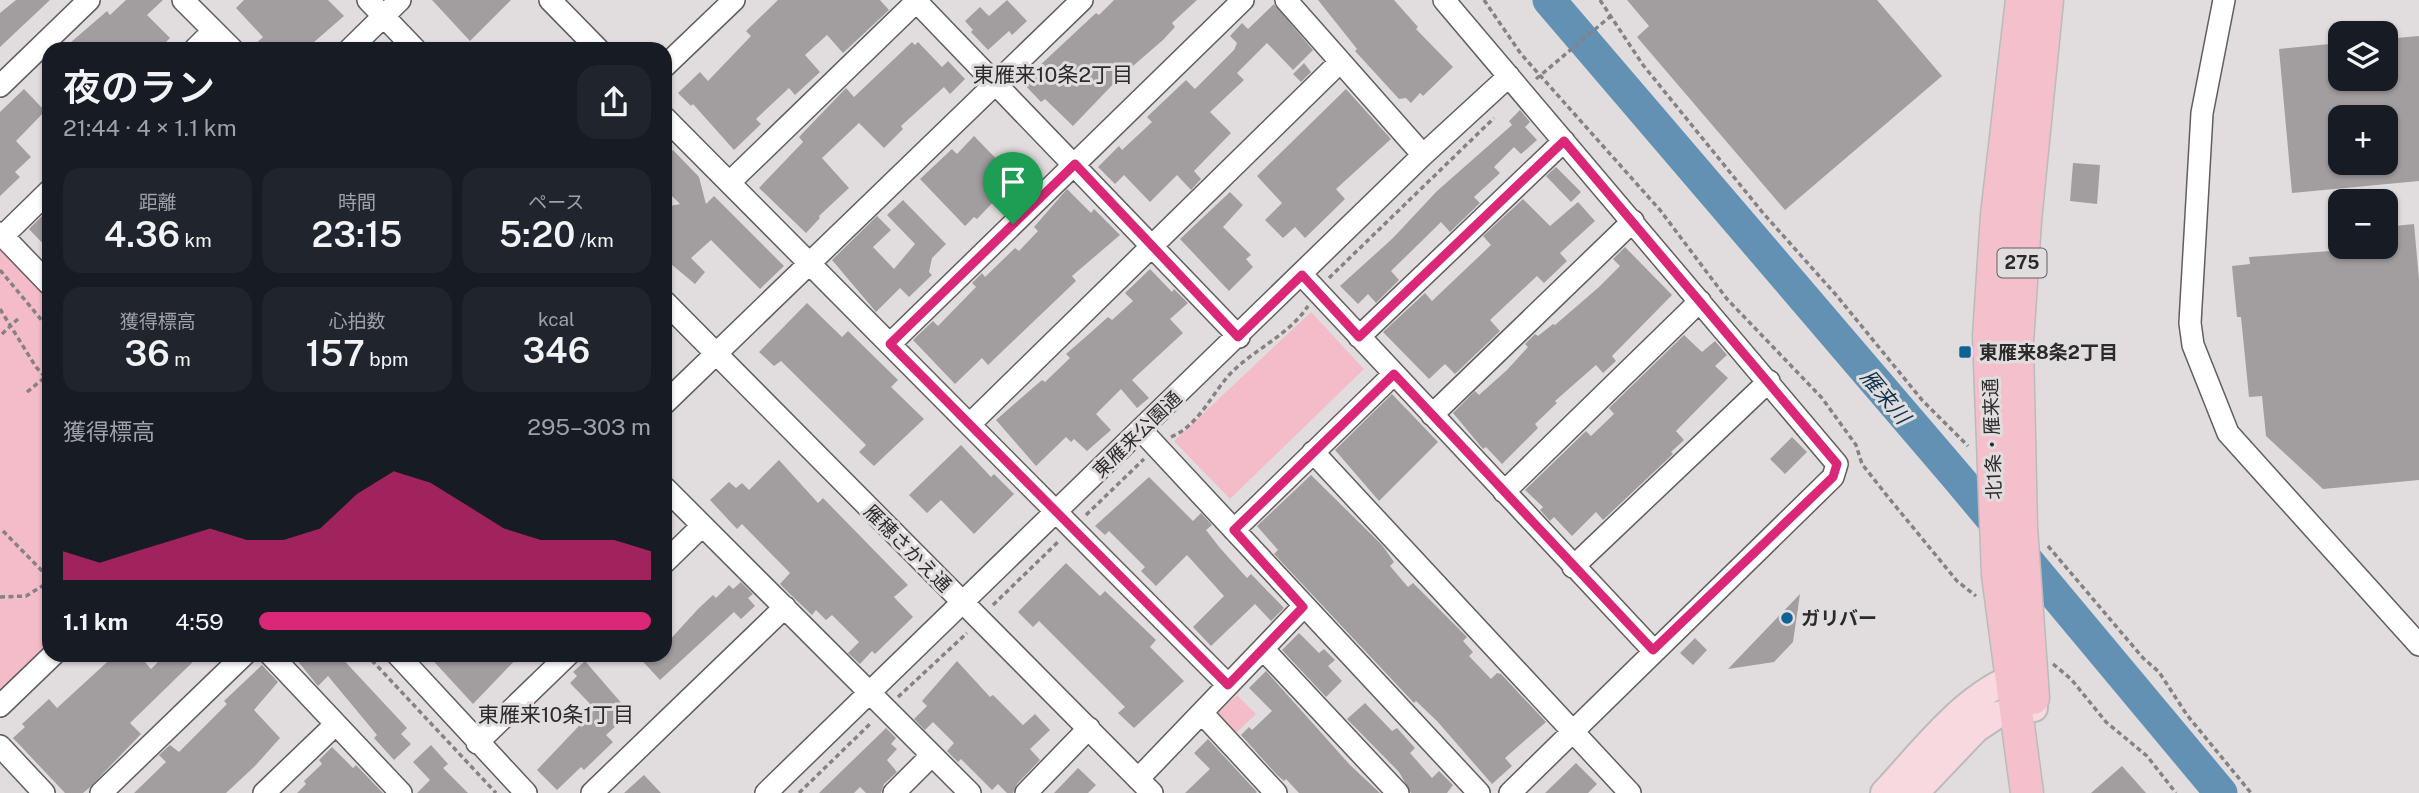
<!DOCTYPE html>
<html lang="ja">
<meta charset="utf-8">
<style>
body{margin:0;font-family:"Public Sans","Noto Sans JP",sans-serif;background:#20242c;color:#f1f3f6;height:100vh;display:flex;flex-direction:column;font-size:26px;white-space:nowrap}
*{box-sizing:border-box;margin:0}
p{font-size:23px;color:#9ea1a6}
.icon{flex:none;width:38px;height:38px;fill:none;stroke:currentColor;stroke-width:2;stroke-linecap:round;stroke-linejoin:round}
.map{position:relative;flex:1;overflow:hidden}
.sheet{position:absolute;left:42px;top:42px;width:630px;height:620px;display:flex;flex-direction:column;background:#171b24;border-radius:21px;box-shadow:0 2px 5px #0004}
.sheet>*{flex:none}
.controls{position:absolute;left:2328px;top:21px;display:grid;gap:14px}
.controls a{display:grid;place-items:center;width:70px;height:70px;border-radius:14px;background:#171b24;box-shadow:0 2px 5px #0004;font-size:35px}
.pin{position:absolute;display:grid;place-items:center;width:60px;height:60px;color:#fff;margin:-72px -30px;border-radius:50% 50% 50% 0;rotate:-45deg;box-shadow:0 0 7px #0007}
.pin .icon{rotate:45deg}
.round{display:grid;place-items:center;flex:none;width:74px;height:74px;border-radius:21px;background:#20242c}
.head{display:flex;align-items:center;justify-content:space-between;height:119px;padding:0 21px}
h1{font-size:38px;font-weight:600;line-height:52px}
.stats{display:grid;grid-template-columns:repeat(3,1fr);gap:10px;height:119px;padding:7px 21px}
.stats div{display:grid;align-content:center;border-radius:18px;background:#20242c;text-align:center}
.stats b{font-size:35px;font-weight:600}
.stats small{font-size:19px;font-weight:400}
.stats p{font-size:19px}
.chart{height:196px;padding:14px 21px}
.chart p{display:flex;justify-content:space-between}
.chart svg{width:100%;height:126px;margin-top:7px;fill:#db2777;opacity:.7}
ul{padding:0 21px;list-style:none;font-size:23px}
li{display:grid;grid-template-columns:112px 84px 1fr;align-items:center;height:52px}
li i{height:18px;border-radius:9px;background:#db2777}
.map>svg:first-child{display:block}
.green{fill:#f4bcc9}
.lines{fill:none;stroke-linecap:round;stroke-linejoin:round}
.river{stroke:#6291b4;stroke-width:33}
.building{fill:#a29e9f;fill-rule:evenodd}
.minor-casing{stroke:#625e5f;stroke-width:24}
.major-casing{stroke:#bbb;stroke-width:30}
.highway-casing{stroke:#bbb;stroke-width:35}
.path{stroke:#858283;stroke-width:3.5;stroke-dasharray:5 3.5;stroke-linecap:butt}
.minor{stroke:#fff;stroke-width:21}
.major{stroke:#f8d9e0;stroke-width:26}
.highway{stroke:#f3c0cb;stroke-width:32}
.route-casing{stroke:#fff;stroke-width:14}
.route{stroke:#db2777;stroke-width:9}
.poi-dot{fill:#0d6394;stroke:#e1ddde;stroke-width:2.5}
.labels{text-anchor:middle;stroke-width:6;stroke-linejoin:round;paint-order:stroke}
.shield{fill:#e1ddde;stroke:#626061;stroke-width:2}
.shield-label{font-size:18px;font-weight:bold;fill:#2c2b2b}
.poi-label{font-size:19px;font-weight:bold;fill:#2c2b2b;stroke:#e1ddde;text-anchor:start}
.street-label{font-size:19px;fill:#2c2b2b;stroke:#e1ddde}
.neighbourhood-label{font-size:21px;fill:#2c2b2b;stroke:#e1ddde}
.water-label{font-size:21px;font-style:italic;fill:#0b334c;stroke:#e1ddde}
</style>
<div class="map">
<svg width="2419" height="793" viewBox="0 0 2419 793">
<rect width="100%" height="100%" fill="#e1ddde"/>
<path class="green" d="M0,249l49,51v352l-49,48z
M1311,312l53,57 -134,130 -56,-58z
M1237,695l19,19 -23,22 -19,-19z"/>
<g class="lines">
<path class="river" d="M1549,0l409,478 263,315"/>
</g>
<path class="building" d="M16,0h34l-50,47v-34z
M126,0h37l-16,15 23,23 -11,11h-96l44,-38 3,4z
M244,0h84l16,16 -38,33h-8l-6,-7 -7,7h-35l13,-12 -27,-29z
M432,0h79l-41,41z
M778,0h102l9,10 -46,43 -16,-18 -22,20 15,17 -25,23 -6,-7 -33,31 5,5 -27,26 -41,-46 -2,2 -13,-13 22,-21 8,9 43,-45 -5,-5z
M1007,0l20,21 -15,14 -3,-4 -21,19 -17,-18 2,-2 -8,-9 15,-14 9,9z
M1114,0h83l-25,23 3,4 -12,13 -44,38 -46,48 -28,-27 -4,3 -19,-20 74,-69 3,2z
M1318,0h76l24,27 -2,2 37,38 -30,29 -3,-3 -9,10 -5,-5 -7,1 -44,-48 2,-2z
M1627,0h250l65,76 -157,134 -148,-173 12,-11z
M1274,4l39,46 -20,20 -26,-27 -30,30 7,7 -34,32 21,21 -37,38 7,8 -10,11 -14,-15 -27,27 -26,-27 -9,9 -17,-17 21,-21 3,4 30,-28 -5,-5 39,-37 9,9 39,-39 3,-7 -7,-7 12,-13 6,6z
M2419,36v145l-127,12 -13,-144 61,-6v36h45v-40zM2340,117h45v46h-45z
M912,42l3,3 3,-3 24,25 6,-6 17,18 -15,15 -6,-7 -43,39 2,3 -19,19 -25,-25 -37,35 27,30 -30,28 1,2 -14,15 -47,-45 44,-46 -4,-5 47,-49 8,9z
M1304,63l7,9 -10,10 -8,-8z
M24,89l21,22 -29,30 15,16 -16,15 5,5 -20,19v-84z
M1346,89l45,50 -55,50 9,10 -40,39 -10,-11 -12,11 -18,-18 17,-17 -25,-27z
M1520,110l10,12 -5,5 12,13 -16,14 -7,-7 -20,20 6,6 -26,24 6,6 -30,29 -9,-10 -6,6 -44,43 8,9 -23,23 -8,-9 -10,10 -18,-18 53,-48 44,-47 75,-66 -3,-4z
M974,136l40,41 -8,8 13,14 -11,9 -10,-11 -21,22 -3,-2 -9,9 -45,-47 32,-30 5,5z
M673,150l26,27 7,27 8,-8 70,70 -24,23 -49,-49 -20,18 14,14 -10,12 -30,-25v-52l15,-3 -15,-15v-32z
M2073,163l27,2 -3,39 -27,-3z
M1556,167l25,25 -10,10 -25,-26z
M1067,189l24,24 3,-4 26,26 -48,41 4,5 -88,84 -6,-7 -27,26 -42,-44 20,-19 5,5 38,-39 -4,-4 10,-10 3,4 30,-29 4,3 19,-20 -4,-4z
M1230,192l13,13 -20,22 28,28 -5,4 7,8 -24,24 -49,-52z
M1523,199l27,27 28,-24 17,19 -35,32 7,8 -23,22 -7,-7 -47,44 10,11 -45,43 -10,-10 -16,15 -46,-47 42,-39 7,8 59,-56 -8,-9z
M903,200l43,44 -14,14 -3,14 3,3 -23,22 -9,-9 -24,24 -44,-52 45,-44 14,14 -18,17 21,22 21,-25 -28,-29z
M49,209v41l-20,-21z
M2414,224l5,55v201l-96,9 -57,-53 -4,-40 -13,1 -8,-80h-4l-5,-51 18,-2 -1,-7 136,-10v-20z
M1625,247l47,48 -60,61 4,5 -13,12 -7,-8 -41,36 2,2 -22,21 3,4 -36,36 -16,-17 -3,2 -30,-36 22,-22 4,4 28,-25 21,-23 -3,-3 10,-10 3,2 15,-12 2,1 44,-38 21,-21 -7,-7z
M1150,269l22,23 2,-3 14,14 -18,16 13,14 -51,47 17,18 -12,10 -16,-19 -25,25 15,16 -24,21 -13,-12 -3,3 -5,-5 -30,29 -40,-46 46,-40 3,2 25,-24 -4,-4 23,-20 19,-17 4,3 21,-19 -8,-8z
M807,303l35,34 6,-6 50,49 -7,7 33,32 -50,47 -15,-14 7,-7 -85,-84 -7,5 -15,-14z
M1684,335l18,17 13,-11 12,14 -12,11 13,12 -52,53 8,9 -13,12 2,2 -70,66 -7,-8 -24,24 -18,-19 -4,4 -10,-11 3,-3 -18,-17 61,-59 5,5 23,-22 -5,-6z
M1392,394l46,48 -59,59 -44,-51z
M1792,437l15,15 -22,22 -15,-15z
M961,445l30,32 3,-3 20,20 -40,40 -33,-34 -14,13 -18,-18z
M779,460l39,43 5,-5 85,87 -14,12 19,20 -38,37 -3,-3 -12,13 -12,-11 11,-11 -27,-27 -6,5 -10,-10 -4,5 -21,-20 -11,-11 10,-11 -48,-49 -5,5 -27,-29 19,-18 7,6 6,-5 7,7z
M1311,475l71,70 12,17 -4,4 18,21 5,-4 54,54 -4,4 10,11 -4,4 22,23 6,-6 4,1 45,48 -41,36 7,8 -20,18 -55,-63 -21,-20 -2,2 -140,-149 4,-4 -21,-24z
M1149,477l44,44 8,-8 11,12 -6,5 14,18 27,30 4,-4 33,34 -13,13 -16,-17 -44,42 -18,-19 31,-31 -37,-41 -31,31 -15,-15 4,-4 -36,-36 -4,4 -10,-9z
M1066,563l34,33 5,-5 51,49 -6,7 34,34 -50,47 -16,-15 7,-6 -86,-86 -6,6 -15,-15z
M741,582l12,12 -5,4 7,8 -14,13 -7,-7 -74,68 -24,-26h29v-9l33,-36 15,-14 3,3 13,-13 4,4z
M1800,594l-7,48 -19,20 -46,7z
M1299,633l20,20 5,-4 11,11 -7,6 14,15 -16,16 -44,-47z
M1695,638l12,12 -14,15 -13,-12z
M116,654h22l13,15 15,-15h35l-71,69 11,11 -52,54 -6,5h-18l-52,-55 12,-11 -3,-3 27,-25 8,9z
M292,654h46l69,74 -6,6 10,10 -17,16 -20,-22 3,-3 -49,-59 -10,10z
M427,654h94l-48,50z
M585,661l45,52 -24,22 7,7 -29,28 -3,-3 -24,23 -20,-20 58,-61 -25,-26 7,-7 -4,-4z
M957,661l33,36 3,-2 30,30 12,-11 15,16 -20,19 10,11 -23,24 -4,9h-6l-9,-9 -6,6 -31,-31 -3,3 -11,-11 7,-8 -21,-21 -8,8 -11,-11 13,-13 -5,-5z
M262,665l16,17 -24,28 26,28 -25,28 -29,27h-92l32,-31 -7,-7 11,-10 9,7 48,-48 -3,-3z
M1266,671l84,94 30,28h-81l-13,-14 -2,2 -8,-7 -35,-39 8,-8 3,3 20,-19 -23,-23z
M1365,703l27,28 5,-3 18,20 -5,5 22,25 7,-7 14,14 -6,8h-36l-12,-21 -52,-53z
M886,728l10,10 -5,6 6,5 -10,11 10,12 -13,12 -3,9h-15l-6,-6 -6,6h-35z
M1208,739l49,53 -1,1h-71l25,-24 -16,-16z
M431,745l17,19 -5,4 25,25h-51l13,-13 -17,-18z
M332,747l21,21 3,-3 27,28h-86l9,-9 -2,-3 18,-17 -3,-4z
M1576,763l21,21 -9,9h-43z
M2122,766l24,27h-55z
M1078,768l18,17 -8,8h-34z
M644,775l17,18h-37z"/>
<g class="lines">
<defs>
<path id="minor" d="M183,0l49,49
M368,0l47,49
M550,0l48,49
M915,0l324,337
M1286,0l137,155
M1444,0l393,464 -4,13 -323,316
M2224,0l-22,113 -12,210 3,22 35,88 191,212
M195,49l18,-18
M350,49l50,-49
M665,66l69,-66
M0,86l89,-86
M665,118l563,567
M730,182l188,-182
M0,233l49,51
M3,236l46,-45
M1302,275l351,375
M665,302l487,491
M1359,337l205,-196
M890,344l353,-344
M665,403l417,-403
M1432,415l201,-194
M970,424l369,-361
M1141,430l338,363
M1313,452l317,341
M665,488l305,305
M1504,492l196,-191
M1234,530l160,-156
M665,562l36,-35
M1573,567l196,-186
M1263,649l135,144
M270,654l131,139
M397,654l129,139
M0,706l54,-52
M1202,713l74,80
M477,743l92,-89
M0,746l44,47
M1138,779l165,-172
M101,793l144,-139
M264,793l72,-69
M592,793l193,-186
M766,793l657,-638 86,-79
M894,793l38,-38
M1026,793l63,-65"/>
<path id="major" d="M1884,793c37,-39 89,-110 144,-119
M1915,793l61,-64 21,-14 37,-7"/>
<path id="highway" d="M2022,0l-25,215 -8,121 9,239 29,218
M2033,698l-12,-171 -4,-184 8,-122 22,-221"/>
</defs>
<use href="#minor" class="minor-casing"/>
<use href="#major" class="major-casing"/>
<use href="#highway" class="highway-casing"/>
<path class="path" d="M1484,0l37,54 139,156 67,89 95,99 34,47 6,19 26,33 69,84 19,15
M1600,0l43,65 120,148 74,83 85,104 46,46
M1536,79l76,-64
M0,270l49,59
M1329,278l165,-160
M0,309l36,58 13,14
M2,334l17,-16
M27,392l22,-18
M1171,437c28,-12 40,-42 59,-63 24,-25 58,-38 78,-68
M1086,515l58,-56
M3,531l46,47
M2048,546l95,112 16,14 28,43 64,78
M0,597l26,-1 23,-14
M993,605l65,-63
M366,654l130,139
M2053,664l18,15 35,43 41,34 29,37
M898,697l69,-64
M799,793l73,-71"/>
<use href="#minor" class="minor"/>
<use href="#major" class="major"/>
<use href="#highway" class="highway"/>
</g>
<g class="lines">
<defs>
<path id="route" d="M1564,141l273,323 -4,13 -180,173 -259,-276 -160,156 69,77 -75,78 -338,-341 185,-180 163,173 64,-62 57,62z"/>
</defs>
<use href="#route" class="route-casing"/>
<use href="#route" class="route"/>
</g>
<g class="poi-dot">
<rect x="1958" y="345" width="14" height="14" rx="3.5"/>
<circle cx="1787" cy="618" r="7"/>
</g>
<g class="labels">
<rect class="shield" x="1997.5" y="248.5" width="49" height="29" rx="5"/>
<g class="shield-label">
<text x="2022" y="269">275</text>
</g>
<g class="poi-label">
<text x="1979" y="359">東雁来8条2丁目</text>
<text x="1801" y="625">ガリバー</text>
</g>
<g class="street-label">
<text transform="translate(1137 434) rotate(-44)" y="7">東雁来公園通</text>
<text transform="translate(1992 439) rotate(-92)" y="7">北1条・雁来通</text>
<text transform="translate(908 548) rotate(45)" y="7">雁穂さかえ通</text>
</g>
<g class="neighbourhood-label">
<text x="1053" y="82">東雁来10条2丁目</text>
<text x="556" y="722">東雁来10条1丁目</text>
</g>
<g class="water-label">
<text transform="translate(1885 397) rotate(50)" y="7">雁来川</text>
</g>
</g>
</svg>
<div class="controls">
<a><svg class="icon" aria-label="layers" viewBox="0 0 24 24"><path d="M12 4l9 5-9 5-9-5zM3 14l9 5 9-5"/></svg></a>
<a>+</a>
<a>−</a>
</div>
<div class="pin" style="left:1013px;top:224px;background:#1e9e55"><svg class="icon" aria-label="arrive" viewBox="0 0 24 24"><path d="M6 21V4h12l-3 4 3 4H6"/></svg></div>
<section class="sheet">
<div class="head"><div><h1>夜のラン</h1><p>21:44 · 4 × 1.1 km</p></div><a class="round"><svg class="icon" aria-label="share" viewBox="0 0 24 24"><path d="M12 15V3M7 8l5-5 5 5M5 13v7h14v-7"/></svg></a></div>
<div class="stats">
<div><p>距離</p><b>4.36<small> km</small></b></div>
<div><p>時間</p><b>23:15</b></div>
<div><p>ペース</p><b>5:20<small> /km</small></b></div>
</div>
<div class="stats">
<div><p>獲得標高</p><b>36<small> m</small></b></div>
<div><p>心拍数</p><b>157<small> bpm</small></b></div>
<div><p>kcal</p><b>346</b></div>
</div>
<div class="chart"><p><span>獲得標高</span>295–303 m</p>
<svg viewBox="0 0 160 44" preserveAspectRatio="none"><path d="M0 44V34L10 38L20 34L30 30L40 26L50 30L60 30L70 26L80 14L90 6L100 10L110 18L120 26L130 30L140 30L150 30L160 34V44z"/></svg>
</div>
<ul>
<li><b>1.1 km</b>4:59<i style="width:100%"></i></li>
</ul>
</section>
</div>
